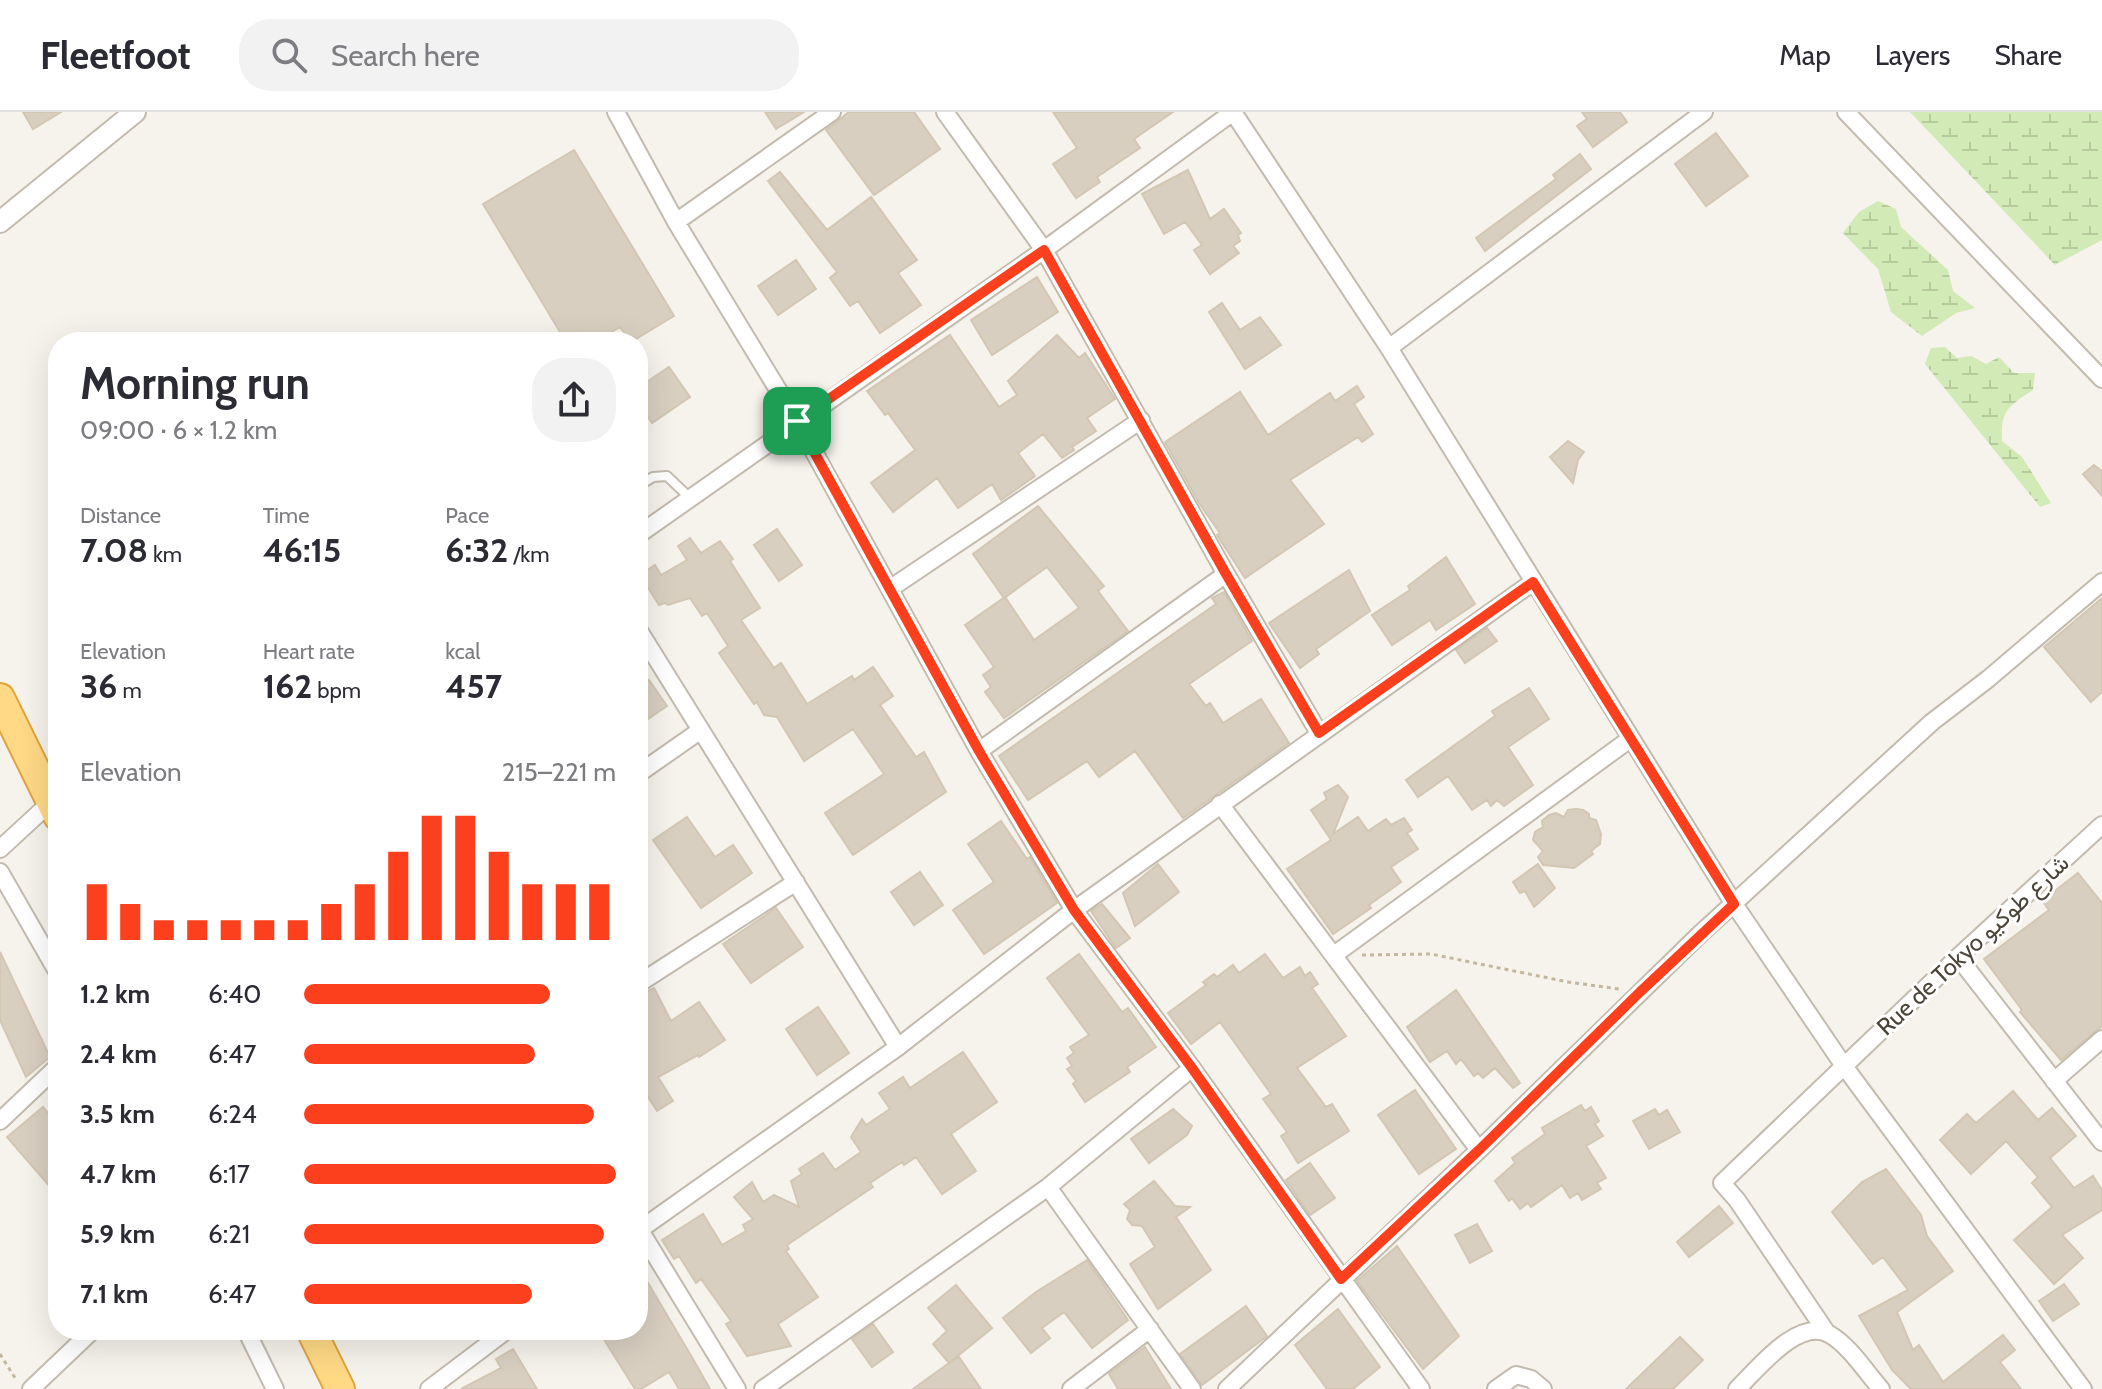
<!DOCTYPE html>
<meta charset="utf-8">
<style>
body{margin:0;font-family:Cabin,Vazirmatn,sans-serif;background:#f2f2f3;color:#2b2b33;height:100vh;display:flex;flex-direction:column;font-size:30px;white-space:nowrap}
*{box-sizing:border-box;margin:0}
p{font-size:26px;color:#7c7c81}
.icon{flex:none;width:44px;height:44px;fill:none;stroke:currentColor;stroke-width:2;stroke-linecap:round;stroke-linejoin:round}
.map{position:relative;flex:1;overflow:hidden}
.panel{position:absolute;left:48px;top:220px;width:600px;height:1008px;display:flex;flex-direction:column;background:#fff;border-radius:32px;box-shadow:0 8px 32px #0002}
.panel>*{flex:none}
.pin{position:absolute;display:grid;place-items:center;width:68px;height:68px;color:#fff;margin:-34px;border-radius:16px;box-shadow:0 4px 12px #0006}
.round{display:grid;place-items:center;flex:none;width:84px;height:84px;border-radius:32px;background:#f2f2f3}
.head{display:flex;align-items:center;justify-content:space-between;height:136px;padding:0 32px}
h1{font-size:44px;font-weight:800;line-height:60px}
.figures{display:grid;grid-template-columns:repeat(3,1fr);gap:12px;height:136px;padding:8px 32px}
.figures div{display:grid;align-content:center}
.figures b{font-size:34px;font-weight:800}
.figures small{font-size:22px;font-weight:400}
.figures p{font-size:22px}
.chart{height:224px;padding:16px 32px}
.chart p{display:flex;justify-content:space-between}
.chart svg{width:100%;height:144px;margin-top:8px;stroke:#fc3f1d;stroke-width:6}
ul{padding:0 32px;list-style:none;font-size:26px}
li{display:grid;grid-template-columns:128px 96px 1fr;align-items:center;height:60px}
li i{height:20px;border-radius:10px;background:#fc3f1d}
header{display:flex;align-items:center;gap:48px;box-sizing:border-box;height:112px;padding:0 40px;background:#fff;border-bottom:2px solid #e1e1e2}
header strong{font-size:38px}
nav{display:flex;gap:44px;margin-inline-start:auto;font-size:28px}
.search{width:560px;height:72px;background:#f2f2f3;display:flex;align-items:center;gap:20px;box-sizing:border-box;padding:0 28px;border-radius:32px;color:#7c7c81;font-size:30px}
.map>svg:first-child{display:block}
.wetland{fill:url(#wetland-marsh)}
.building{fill:#d8cfc1;stroke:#d3c7b4;stroke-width:2}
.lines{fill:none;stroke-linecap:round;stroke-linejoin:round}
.service-casing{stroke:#c2bbae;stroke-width:12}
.minor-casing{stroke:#c2bbae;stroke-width:20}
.tertiary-casing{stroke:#c2bbae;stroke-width:24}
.trunk-casing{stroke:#e0a43c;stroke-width:32}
.path{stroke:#c4b79f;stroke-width:3;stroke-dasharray:4 4;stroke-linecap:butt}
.service{stroke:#fff;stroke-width:8}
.minor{stroke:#fff;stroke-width:16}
.tertiary{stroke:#fff;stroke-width:20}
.trunk{stroke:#ffd985;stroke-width:28}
.route-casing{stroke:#fff;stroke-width:16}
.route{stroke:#fc3f1d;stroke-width:10}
.labels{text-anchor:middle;stroke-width:6;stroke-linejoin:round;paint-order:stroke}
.street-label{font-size:24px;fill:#4b4439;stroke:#fff}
</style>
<header>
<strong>Fleetfoot</strong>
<div class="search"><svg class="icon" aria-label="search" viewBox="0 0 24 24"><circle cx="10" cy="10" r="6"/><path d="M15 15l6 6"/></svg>Search here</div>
<nav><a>Map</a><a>Layers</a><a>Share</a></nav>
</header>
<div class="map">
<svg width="2102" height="1277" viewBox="0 0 2102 1277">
<defs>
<pattern id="wetland-marsh" width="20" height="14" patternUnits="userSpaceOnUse" patternTransform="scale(2)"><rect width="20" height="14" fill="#d2eab5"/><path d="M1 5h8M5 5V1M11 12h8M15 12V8" fill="none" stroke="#b6ca9c"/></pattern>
</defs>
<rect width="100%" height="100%" fill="#f6f3ec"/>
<path class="wetland" d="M1910,0h192v128l-47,25z
M1878,89l18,8 5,18 47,43 5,21 22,17 -19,5 -34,23 -31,-24 -13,-43 -35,-36 16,-21z
M1945,235l12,11 14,-2 15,8 13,-7 15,16h21l-2,17c-24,16 -33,20 -31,51l20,16 29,46 -11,4 -115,-143 6,-16z"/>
<path class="building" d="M23,0h38l-28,17z
M765,0h39l-28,17z
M849,0h65l26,37 -66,46 -48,-65z
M1053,0h120l-39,27 6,9 -43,29 3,5 -24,16 -23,-34 24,-16z
M1582,0h38l7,10 -34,25 -16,-21 10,-7z
M1716,21l32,43 -42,30 -31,-42z
M574,38l100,166 -43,26 -11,-15 -25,15h-29l-83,-138z
M1580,42l11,15 -106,82 -9,-13 80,-59 -3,-4z
M1188,58l22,49 14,-10 17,24 -3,2 2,6 -7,5 6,7 -29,21 -16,-24 8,-5 -17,-23 -21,12 -22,-40z
M780,60l47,58 44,-33 46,63 -19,13 23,32 -41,28 -22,-32 -8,5 -20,-28 7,-6 -69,-91z
M796,148l20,29 -38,26 -20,-29z
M1037,165l21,35 -66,43 -21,-35z
M1222,191l18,27 20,-13 21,28 -36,24 -36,-57z
M950,223l49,72 18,-12 -9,-14 49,-46 22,23 6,-5 30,46 -28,19 9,13 -24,16 2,3 -12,8 -19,-24 -25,19 17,23 -34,24 -9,-16 -34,24 -21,-30 -44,34 -22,-29 44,-33 -27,-37 -3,2 -18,-24z
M669,255l21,30 -38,26 -14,-21v-14z
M1357,274l7,11 -10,7 19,30 -11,8 -4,-5 -68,43 34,44 -79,54 -28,-43 3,-2 -21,-30 -34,-61 75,-50 28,43 62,-42 5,8z
M1568,329l16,11 -6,8 -5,23 -23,-26z
M2094,353l8,6v25l-19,-22z
M1038,394l66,80 -6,5 30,40 -124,87 -19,-26 6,-5 -8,-12 11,-8 -29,-42 40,-28 29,43 45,-32 -32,-41 -43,31 -31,-44z
M777,417l25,36 -23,16 -25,-36z
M690,426l11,15 19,-12 13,18 -3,2 30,47 -19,12 33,48 7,-5 26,41 45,-28 2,4 19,-13 20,29 -13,9 36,52 8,-5 22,40 -93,63 -28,-42 59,-39 -31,-45 -49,32 -27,-44 -13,-2 -7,-13 -3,2 -35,-51 9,-7 -21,-33 -5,3 -12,-18 -22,7 -3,-2 -6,2 -19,-30 15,-10 6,10 26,-15 -9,-14z
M1446,445l29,47 -39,26 -6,-10 -38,25 -20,-30 38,-25 -2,-4z
M1349,458l21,41 -54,38 3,5 -19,14 -31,-45z
M1224,480l28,49 -63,43 17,22 4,-3 13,20 38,-24 28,44 -106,75 -48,-67 -36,26 -12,-16 -59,39 -29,-44 217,-152 -4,-6z
M2102,486v94l-11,10 -47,-55z
M1487,516l10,13 -32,22 -9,-13z
M649,568l18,26 -22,15 -7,-10v-23z
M1529,576l20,31 -41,28 25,38 -29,21 -7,-6 -6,6 -4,-6 -15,10 -24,-34 -30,21 -12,-17 89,-64 -3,-5z
M1338,673l10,12 -15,37 25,-17 10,14 18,-12 5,6 13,-7 8,12 -5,3 11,16 -27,18 10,15 -32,23 2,3 -38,26 -46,-65 44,-29 -20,-30 16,-11 -3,-6z
M1576,697l7,1 6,4v4l7,2 5,14 -1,10 -9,7 2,3 -19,14 -31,-3 -5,-8 5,-6 -10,-11 2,-8 8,-5 -1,-6 7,-6 7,-2 8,4 4,-7z
M687,705l28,40 18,-12 19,28 -51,35 -48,-68z
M1001,709l26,38 3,-2 27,46 -73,51 -31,-44 41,-28 -26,-38z
M1158,752l21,28 -44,34 -12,-33z
M1538,752l17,24 -21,19 -9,-16 -5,2 -7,-11z
M920,760l23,33 -29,20 -23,-33z
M2078,761l24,30v123l-41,34 -41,-48 2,-2 -38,-51 65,-49 -7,-9z
M1102,792l28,34 -14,10 -25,-37z
M776,796l27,39 -52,36 -28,-39z
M0,840l50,105 -24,20 -26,-57z
M1079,842l43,58 6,-4 28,39 -29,20 3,5 -45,30 -12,-18 3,-3 -9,-12 5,-3 -5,-8 7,-5 -4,-6 19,-12 -42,-57z
M1265,842l18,24 17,-11 5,9 5,-4 8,12 -6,4 34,48 -49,32 29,39 6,-3 17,27 -51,32 -17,-27 6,-4 -24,-33 8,-5 -51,-72 -29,22 -23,-31 38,-28 -3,-3 11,-8 3,3 16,-12 6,8z
M654,876l17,33 28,-19 26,38 -26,17 -1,-2 -40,22 15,24 -16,10 -9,-14 -10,6v-107z
M1456,878l64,93 -7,5 -18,-20 -12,10 -5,-5 -4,3 -13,-17 -5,5 -9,-13 -17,11 -23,-35z
M818,895l31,46 -32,22 -31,-46z
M963,940l34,50 -46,32 25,37 -34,23 -26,-37 -12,8 -2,-3 -32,21 3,4 -86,58 2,4 -3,2 32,46 -40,27 13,22 -44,10 -21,-32 5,-3 -30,-42 -5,4 -17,-27 -5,3 -12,-19 41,-26 19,31 24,-14 -3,-6 10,-6 -19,-22 18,-15 11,20 11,-7 25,12 -8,-26 11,-7 -3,-5 24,-16 12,17 26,-18 -10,-15 11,-18 4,6 24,-16 -11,-16 24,-16 7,11z
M1415,978l41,59 -37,25 -41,-59z
M2013,979l25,29 14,-12 24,28 -26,22 24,30 19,-12 9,14v20l-40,25 21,23 -29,26 -40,-44 38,-33 -20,-24 6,-6 -32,-36 -35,33 -31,-34 27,-26 9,9z
M1581,993l4,6 6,-4 8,14 -4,3 8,12 -17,10 20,32 -9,5 4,6 -19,11 -4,-7 -8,5 -8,-13 -31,22 -3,-4 -8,6 -8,-11 -3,3 -14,-20 20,-18 -3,-5 33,-24 -3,-6z
M43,995l15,18v71l-51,-59z
M1173,997l19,17 -5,9 -38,28 -18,-24z
M1655,997l4,6 8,-5 13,22 -31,17 -16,-28z
M1310,1051l25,35 -25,17 -24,-35z
M1886,1057l35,46 6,21 26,35 -56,41 16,38 6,-5 24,37 60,-47 12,15 -15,12 21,27h-110l-19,-19 -33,-54 49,-26 -25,-33 -10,7 -41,-52 30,-30z
M1154,1069l21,25 15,1 -14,10 35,53 -53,39 -28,-45 25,-17 -13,-21 -10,-1 -5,-6 3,-9 -6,-6z
M1719,1094l14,17 -44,34 -12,-15z
M1477,1112l15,27 -22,12 -15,-28z
M1397,1134l62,90 -36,33 -66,-88z
M1087,1148l41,60 -36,28 -28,-36 -22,16 8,10 -19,15 -28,-35 33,-26z
M638,1154l55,93 17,30h-31l-10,-17 -28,17h-6l-37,-59h40z
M2064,1172l15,20 -26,17 -14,-20z
M956,1173l36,43 -43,35 -16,-19 14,-13 -19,-23z
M1246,1194l21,30 -65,49 -22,-31z
M1338,1197l42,58 -27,22h-26l-32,-44z
M873,1212l20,28 -21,15 -20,-28z
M1680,1225l23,23 -30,29h-47z
M1145,1235l26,42h-53l-9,-15z
M513,1237l24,40h-76l40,-21 -5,-9z
M959,1245l22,32h-68l36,-26z"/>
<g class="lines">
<defs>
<path id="service" d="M638,374l15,-9 14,-1 23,22"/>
<path id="minor" d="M616,0l60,110 121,199 182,330 95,159 118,158 229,321
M945,0l99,138 182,324 93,159
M1846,0l256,267
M676,110l156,-110
M1389,236l315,-236
M638,423l406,-285 189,-138 156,236 345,556 110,162 239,323
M891,476l250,-168
M638,517l260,418
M979,639l247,-177
M638,662l63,-44
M1220,692l259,346
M0,737l51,-47
M0,760l58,101
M1334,843l296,-216
M1958,845l144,185
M638,872l158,-102
M2054,969l48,-42
M0,1009l58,-55
M1048,1075l144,202
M638,1115l99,162
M638,1119l260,-184 176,-137 459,-328
M246,1218l29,59
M1827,1221l-90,-133 -15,-17 236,-226 144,-132
M31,1277l62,-59
M429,1277l78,-59
M763,1277l285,-202 144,-119
M1071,1277l79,-60
M1227,1277l252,-239 220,-215 233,-213 56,-43 114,-97
M1496,1277l20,-14 15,4 12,10
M1737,1277c20,-19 61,-72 92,-55 20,11 37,38 52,55"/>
<path id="tertiary" d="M0,110l135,-110"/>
<path id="trunk" d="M0,586l58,118
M311,1218l29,59"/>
</defs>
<use href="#service" class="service-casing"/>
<use href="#minor" class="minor-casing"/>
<use href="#tertiary" class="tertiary-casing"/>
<use href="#trunk" class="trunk-casing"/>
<path class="path" d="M1362,843l69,-1 137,28 51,7
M0,1242l17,27"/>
<use href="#service" class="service"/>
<use href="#minor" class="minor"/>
<use href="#tertiary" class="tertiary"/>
<use href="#trunk" class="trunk"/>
</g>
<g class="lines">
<defs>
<path id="route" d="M1044,138l182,324 93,159 214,-151 201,322 -94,88 -161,158 -138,129 -149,-211 -118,-158 -95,-159 -182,-330z"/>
</defs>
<use href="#route" class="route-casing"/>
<use href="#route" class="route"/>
</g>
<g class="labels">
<g class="street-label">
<text transform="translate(1973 833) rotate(-43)" y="8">Rue de Tokyo شارع طوكيو</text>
</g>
</g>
</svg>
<div class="pin" style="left:797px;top:309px;background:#1e9e55"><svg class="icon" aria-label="arrive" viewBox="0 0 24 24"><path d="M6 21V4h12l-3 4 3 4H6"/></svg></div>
<section class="panel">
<div class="head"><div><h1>Morning run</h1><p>09:00 · 6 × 1.2 km</p></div><a class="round"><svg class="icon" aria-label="share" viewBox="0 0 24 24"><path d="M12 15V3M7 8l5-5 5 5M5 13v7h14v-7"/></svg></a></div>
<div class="figures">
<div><p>Distance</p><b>7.08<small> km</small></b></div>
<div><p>Time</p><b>46:15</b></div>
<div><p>Pace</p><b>6:32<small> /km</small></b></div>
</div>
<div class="figures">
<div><p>Elevation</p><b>36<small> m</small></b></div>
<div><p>Heart rate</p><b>162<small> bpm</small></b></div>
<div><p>kcal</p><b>457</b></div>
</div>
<div class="chart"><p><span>Elevation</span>215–221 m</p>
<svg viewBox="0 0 160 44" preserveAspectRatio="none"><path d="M5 44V27M15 44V33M25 44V38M35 44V38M45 44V38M55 44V38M65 44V38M75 44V33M85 44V27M95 44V17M105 44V6M115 44V6M125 44V17M135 44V27M145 44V27M155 44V27"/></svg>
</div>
<ul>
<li><b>1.2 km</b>6:40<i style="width:79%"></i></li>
<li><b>2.4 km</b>6:47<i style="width:74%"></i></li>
<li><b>3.5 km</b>6:24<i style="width:93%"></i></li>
<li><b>4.7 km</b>6:17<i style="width:100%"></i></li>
<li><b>5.9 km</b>6:21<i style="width:96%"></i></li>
<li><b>7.1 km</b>6:47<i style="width:73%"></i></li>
</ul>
</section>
</div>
